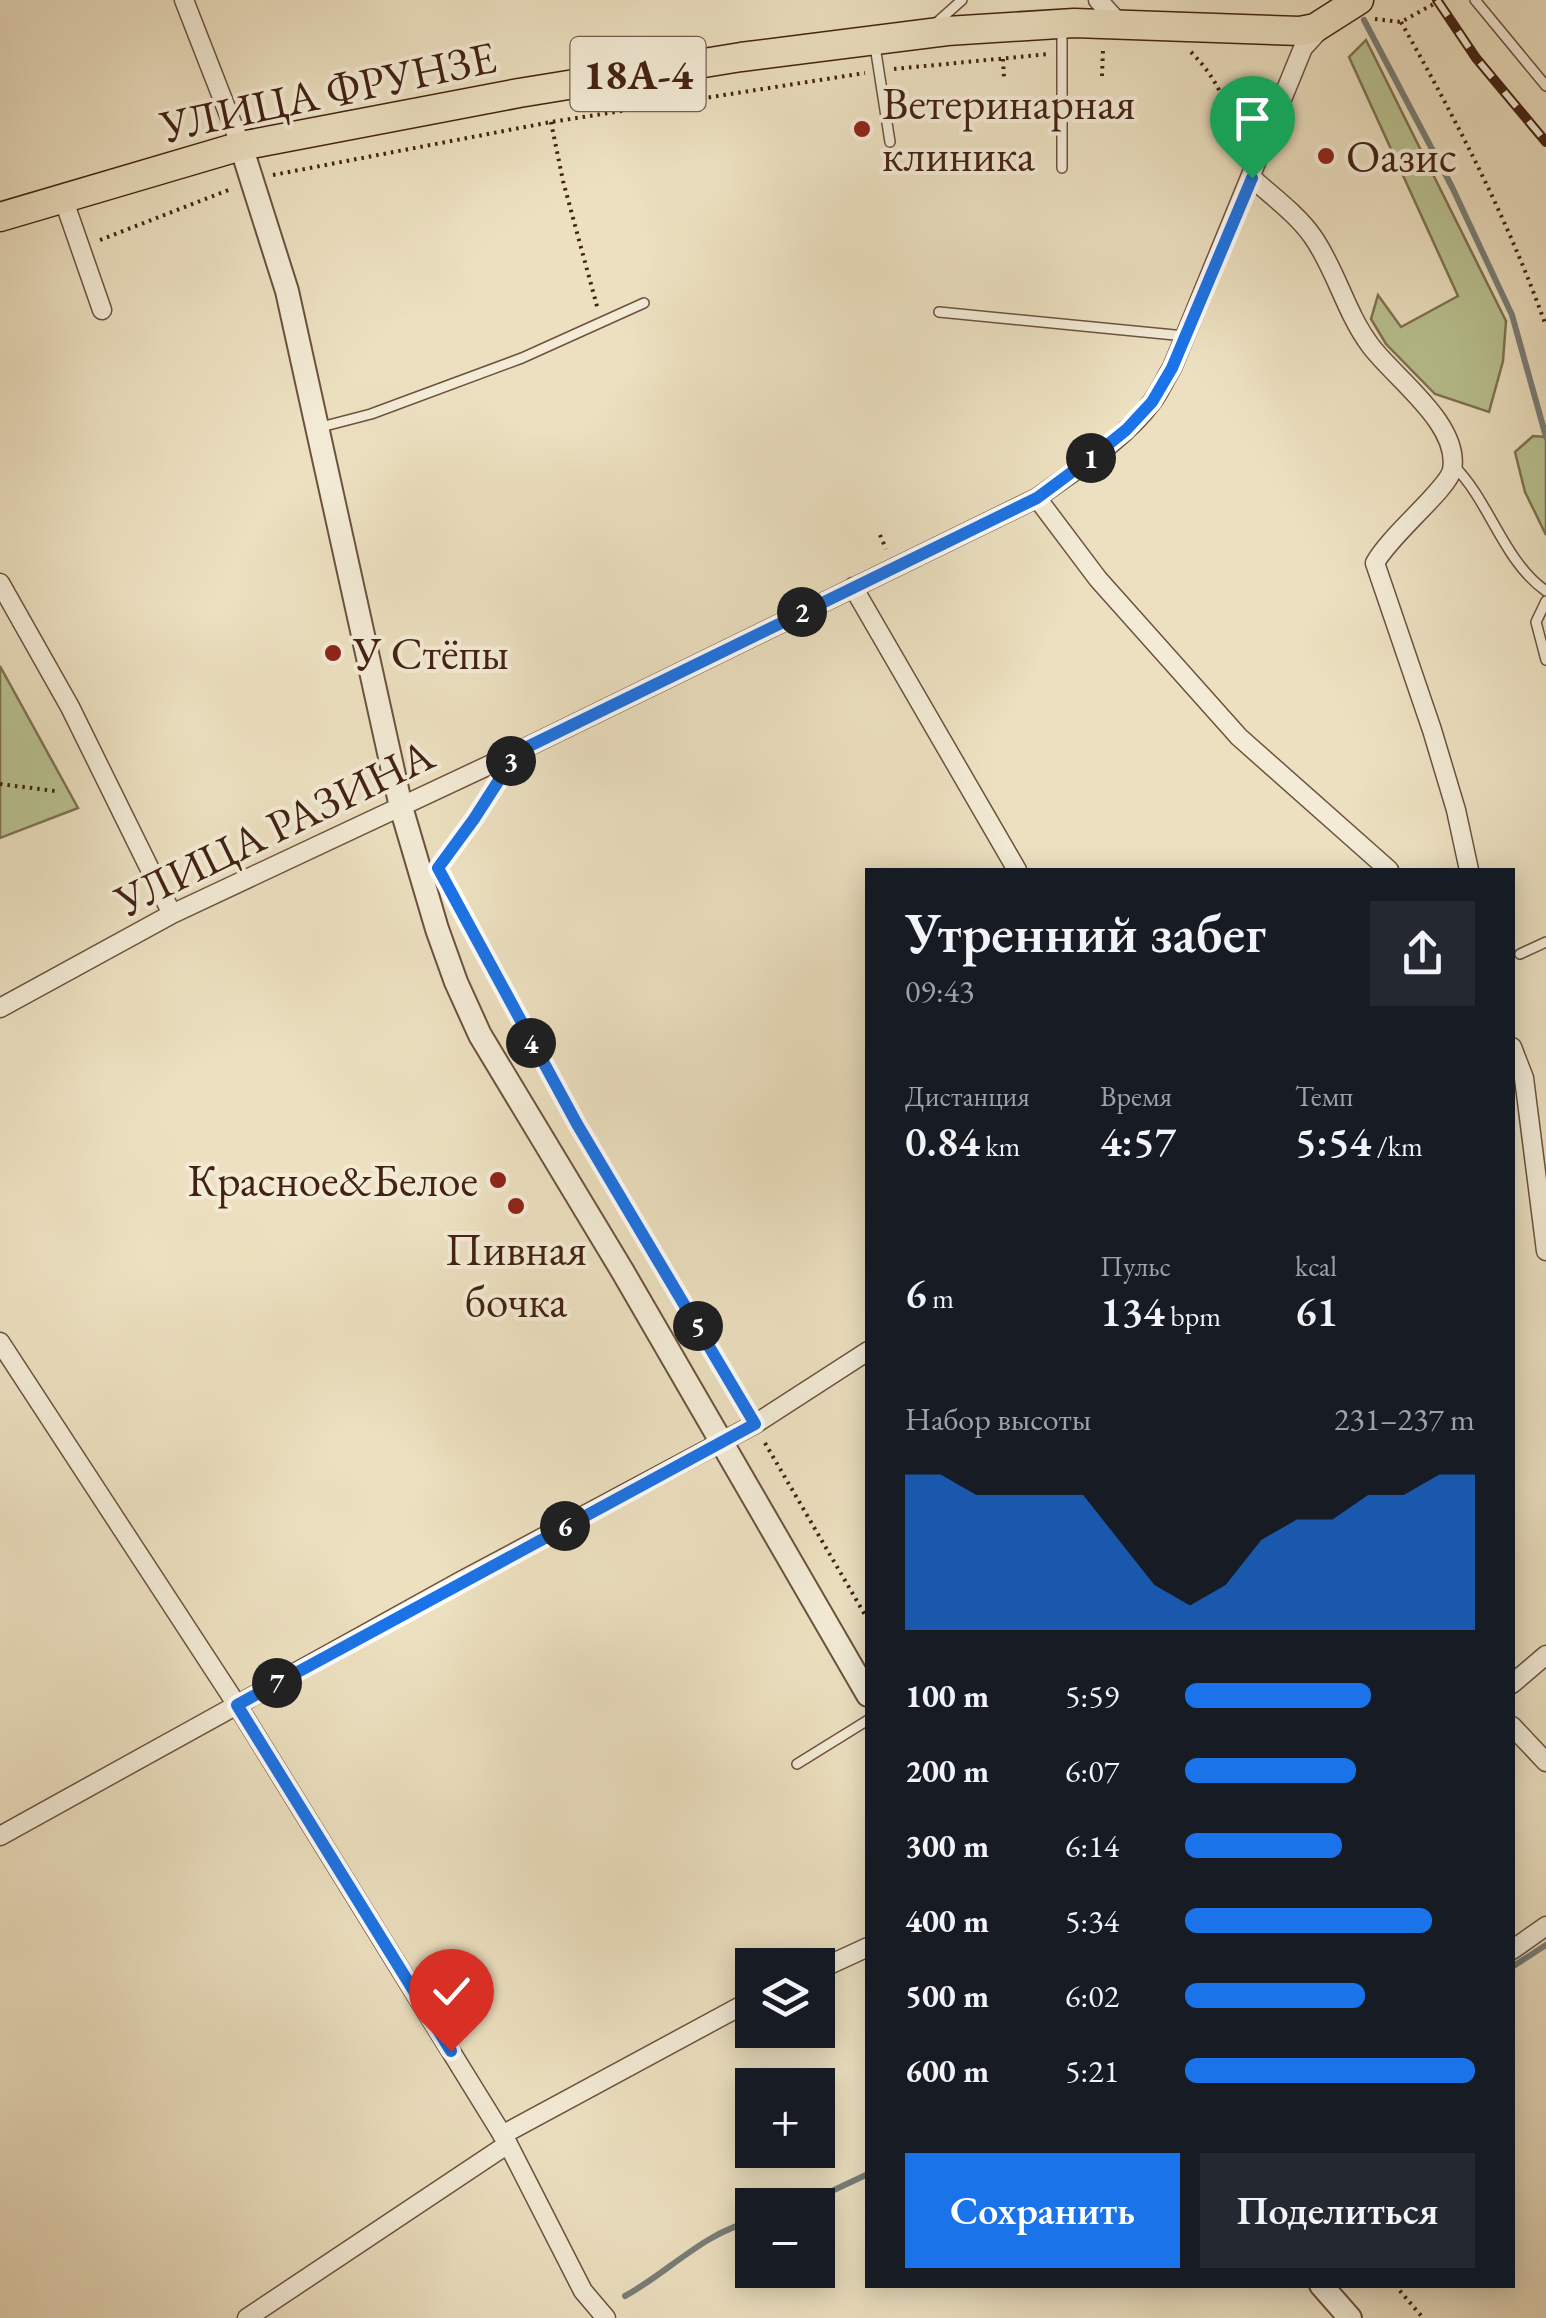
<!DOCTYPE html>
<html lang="ru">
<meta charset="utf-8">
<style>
body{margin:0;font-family:"EB Garamond",serif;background:#242831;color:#f1f3f6;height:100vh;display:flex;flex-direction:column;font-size:38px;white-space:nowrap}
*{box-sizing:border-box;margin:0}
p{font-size:32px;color:#9ea1a6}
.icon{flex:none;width:55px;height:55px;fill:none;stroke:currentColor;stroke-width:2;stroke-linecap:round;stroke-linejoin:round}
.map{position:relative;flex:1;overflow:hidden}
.details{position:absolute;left:865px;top:868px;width:650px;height:1420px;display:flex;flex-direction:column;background:#171b24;border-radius:0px;box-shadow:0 5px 25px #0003}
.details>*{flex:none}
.buttons{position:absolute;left:735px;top:1948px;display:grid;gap:20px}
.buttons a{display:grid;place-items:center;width:100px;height:100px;border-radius:0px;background:#171b24;box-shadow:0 5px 25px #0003;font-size:50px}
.pin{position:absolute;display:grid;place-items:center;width:85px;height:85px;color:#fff;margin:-102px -42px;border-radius:50% 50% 50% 0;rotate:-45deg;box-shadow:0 0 10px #0007}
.pin .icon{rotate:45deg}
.km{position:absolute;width:50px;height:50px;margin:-25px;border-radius:50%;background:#222;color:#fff;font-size:28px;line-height:50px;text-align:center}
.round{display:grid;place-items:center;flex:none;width:105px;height:105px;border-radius:0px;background:#242831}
.overview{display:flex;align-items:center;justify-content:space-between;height:170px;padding:0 40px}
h1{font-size:55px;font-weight:600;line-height:75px}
.figures{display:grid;grid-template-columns:repeat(3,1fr);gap:15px;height:170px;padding:10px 40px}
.figures div{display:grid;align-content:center}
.figures b{font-size:42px;font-weight:600}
.figures small{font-size:28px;font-weight:400}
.figures p{font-size:28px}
.chart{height:280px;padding:20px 40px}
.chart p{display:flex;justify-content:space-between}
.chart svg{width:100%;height:180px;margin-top:10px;fill:#1a73e8;opacity:.7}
.button{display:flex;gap:20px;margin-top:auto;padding:20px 40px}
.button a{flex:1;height:115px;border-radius:0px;background:#1a73e8;color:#fff;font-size:40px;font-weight:600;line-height:115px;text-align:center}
.button a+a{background:#242831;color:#f1f3f6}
ul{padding:0 40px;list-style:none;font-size:32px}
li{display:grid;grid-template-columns:160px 120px 1fr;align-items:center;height:75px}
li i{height:25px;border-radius:12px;background:#1a73e8}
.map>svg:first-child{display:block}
.green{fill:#b9c291;stroke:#7e7252;stroke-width:2.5}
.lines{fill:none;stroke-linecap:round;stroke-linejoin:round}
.stream{stroke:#797e78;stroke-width:6}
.service-casing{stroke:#6d523e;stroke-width:12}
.minor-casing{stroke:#6d523e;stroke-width:21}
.tertiary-casing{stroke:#6d523e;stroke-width:26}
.primary-casing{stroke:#432213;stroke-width:31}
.path{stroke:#432213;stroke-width:4;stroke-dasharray:2.5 5;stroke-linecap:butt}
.service{stroke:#f3ebd6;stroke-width:9}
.minor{stroke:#f3ebd6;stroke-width:18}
.tertiary{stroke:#f3ebd6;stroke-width:22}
.primary{stroke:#ece0c0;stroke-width:28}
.rail-casing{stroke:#432213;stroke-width:10}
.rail{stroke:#f3ebd6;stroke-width:6;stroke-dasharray:19;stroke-linecap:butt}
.route-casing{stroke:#fff;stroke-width:20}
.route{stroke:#1a73e8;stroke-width:12}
.poi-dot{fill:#8f2418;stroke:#f3ebd6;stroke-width:4}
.labels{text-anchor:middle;stroke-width:8;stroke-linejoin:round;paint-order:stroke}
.shield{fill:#f3ebd6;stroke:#785e4e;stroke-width:2.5}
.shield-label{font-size:42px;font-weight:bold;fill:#432213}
.street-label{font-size:45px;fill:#432213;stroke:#f3ebd6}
.poi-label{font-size:45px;fill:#432213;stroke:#f3ebd6;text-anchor:start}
</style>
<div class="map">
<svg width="1546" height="2318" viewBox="0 0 1546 2318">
<rect width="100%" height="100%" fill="#ece0c0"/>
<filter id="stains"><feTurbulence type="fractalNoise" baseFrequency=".002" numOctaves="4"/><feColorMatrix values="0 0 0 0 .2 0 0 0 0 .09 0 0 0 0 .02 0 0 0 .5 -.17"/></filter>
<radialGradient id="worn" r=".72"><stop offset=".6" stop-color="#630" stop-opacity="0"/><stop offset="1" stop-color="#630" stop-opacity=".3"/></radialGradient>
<path class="green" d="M1366,40l140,281 -3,40 -14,51 -54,-18 -49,-50 -15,-25 7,-24 23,32 57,-31 -109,-239z
M1533,436l13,1v98l-21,-43 -10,-40z
M0,666l78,142 -78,30z"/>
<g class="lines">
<path class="stream" d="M1364,20l88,167 60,128 34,122
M1512,1967l34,-22
M802,2205l66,-31
M625,2296c44,-24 77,-62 127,-75"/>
<defs>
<path id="service" d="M1475,0l71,86
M934,25l28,-25
M1062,26v142
M875,46l15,96
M939,312l246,24
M321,427l50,-13 151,-56 122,-55
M1453,465c37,36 50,96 93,126
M1546,601l-10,21 10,38
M1520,954l26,-12
M797,1764l71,-44"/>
<path id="minor" d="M184,0l57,146
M1098,0l20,22
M1252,178c20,18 46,37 61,59 23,33 33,76 57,108 23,32 91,79 82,125 -4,19 -62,65 -77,93l57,167 24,80 13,60
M63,198l39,112
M1037,498l61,81 141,158 150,133
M0,583l70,124 102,207
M853,587l164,283
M0,1008l172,-94 345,-162 520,-254c39,-29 86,-57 115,-96 8,-11 13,-23 20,-34l131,-320 21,-23
M1512,1047l12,31 22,173
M0,1342l237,363 271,439 75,147 23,27
M1512,1684l34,-29
M1512,1726l34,36
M0,1836l461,-255 294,-157 113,-73
M1512,1950l34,-24
M818,1970l50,-23
M502,2135l250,-135
M247,2318l261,-174"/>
<path id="tertiary" d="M241,146l46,145 114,516 36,122 19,53 24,53 143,237 245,423
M1321,2285l29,33"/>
<path id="primary" d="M0,217l241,-71 278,-53 222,-36 206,-26 127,-8 226,8 15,-3 44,-28"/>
</defs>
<use href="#service" class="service-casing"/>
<use href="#minor" class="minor-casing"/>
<use href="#tertiary" class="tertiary-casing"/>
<use href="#primary" class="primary-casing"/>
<path class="path" d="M1375,19l26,3 40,-22
M1401,22c55,98 107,197 145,304
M1191,52c29,29 42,63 47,103
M1003,59l1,19
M894,69l155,-15
M1102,76l1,-27
M551,122l12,59 35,129
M273,175l278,-53 314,-49
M100,240l131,-51
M880,535l6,14
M0,784l55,7
M441,864l55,-78
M451,891l126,233 169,284
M765,1443l103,177
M1395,2285l28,33"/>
<use href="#service" class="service"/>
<use href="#minor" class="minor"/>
<use href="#tertiary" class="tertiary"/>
<use href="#primary" class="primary"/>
<defs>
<path id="rail" d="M1437,0l39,58 70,84"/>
</defs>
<use href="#rail" class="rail-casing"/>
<use href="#rail" class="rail"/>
</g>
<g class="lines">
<defs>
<path id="route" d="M451,2051l-214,-346 518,-281 -178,-300 -139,-256 36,-49 43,-67 520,-254 58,-43 31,-25 26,-28 20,-34 80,-190"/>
</defs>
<use href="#route" class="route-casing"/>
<use href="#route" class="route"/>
</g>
<g class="poi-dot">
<circle cx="862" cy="129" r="10"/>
<circle cx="1326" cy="156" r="10"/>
<circle cx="333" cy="653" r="10"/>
<circle cx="498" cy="1180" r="10"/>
<circle cx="516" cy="1206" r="10"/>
</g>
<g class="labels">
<rect class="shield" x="570.5" y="37" width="135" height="74" rx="8"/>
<g class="shield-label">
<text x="638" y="89">18А-4</text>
</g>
<g class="street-label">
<text transform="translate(328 91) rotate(-12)" y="16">УЛИЦА ФРУНЗЕ</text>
<text transform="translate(274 827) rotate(-26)" y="16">УЛИЦА РАЗИНА</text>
</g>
<g class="poi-label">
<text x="882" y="119">Ветеринарная<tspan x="882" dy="52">клиника</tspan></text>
<text x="1346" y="172">Оазис</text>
<text x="353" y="669">У Стёпы</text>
<text x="478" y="1196" text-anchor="end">Красное&amp;Белое</text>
<text x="516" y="1265" text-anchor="middle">Пивная<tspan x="516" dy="52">бочка</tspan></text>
</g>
</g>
<rect width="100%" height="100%" filter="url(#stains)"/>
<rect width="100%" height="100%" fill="url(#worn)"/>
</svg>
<div class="buttons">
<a><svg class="icon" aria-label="layers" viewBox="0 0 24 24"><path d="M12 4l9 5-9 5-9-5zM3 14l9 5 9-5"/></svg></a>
<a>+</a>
<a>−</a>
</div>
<div class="pin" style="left:1252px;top:178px;background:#1e9e55"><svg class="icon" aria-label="arrive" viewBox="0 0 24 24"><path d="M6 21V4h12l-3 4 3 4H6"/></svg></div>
<div class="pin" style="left:451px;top:2051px;background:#d93025"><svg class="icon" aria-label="check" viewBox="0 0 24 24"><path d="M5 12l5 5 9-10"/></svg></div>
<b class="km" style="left:1091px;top:458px">1</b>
<b class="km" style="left:802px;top:612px">2</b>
<b class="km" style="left:511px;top:761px">3</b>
<b class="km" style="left:531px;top:1043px">4</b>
<b class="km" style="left:698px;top:1326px">5</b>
<b class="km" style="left:565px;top:1526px">6</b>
<b class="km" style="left:277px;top:1683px">7</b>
<section class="details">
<div class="overview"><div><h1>Утренний забег</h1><p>09:43</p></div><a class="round"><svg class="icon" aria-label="share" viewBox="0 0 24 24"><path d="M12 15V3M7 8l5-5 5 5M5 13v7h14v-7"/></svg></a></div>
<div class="figures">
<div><p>Дистанция</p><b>0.84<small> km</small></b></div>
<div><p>Время</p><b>4:57</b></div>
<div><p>Темп</p><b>5:54<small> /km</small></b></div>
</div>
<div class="figures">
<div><b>6<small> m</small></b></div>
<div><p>Пульс</p><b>134<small> bpm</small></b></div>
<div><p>kcal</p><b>61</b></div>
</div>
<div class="chart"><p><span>Набор высоты</span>231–237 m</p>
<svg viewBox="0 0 160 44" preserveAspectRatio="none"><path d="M0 44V6L10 6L20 11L30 11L40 11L50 11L60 22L70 33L80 38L90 33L100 22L110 17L120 17L130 11L140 11L150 6L160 6V44z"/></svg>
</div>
<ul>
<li><b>100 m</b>5:59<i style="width:64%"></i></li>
<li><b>200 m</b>6:07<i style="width:59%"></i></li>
<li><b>300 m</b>6:14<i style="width:54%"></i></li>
<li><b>400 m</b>5:34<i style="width:85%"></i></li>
<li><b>500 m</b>6:02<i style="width:62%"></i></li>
<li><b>600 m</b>5:21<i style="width:100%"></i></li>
</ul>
<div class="button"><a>Сохранить</a><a>Поделиться</a></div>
</section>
</div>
